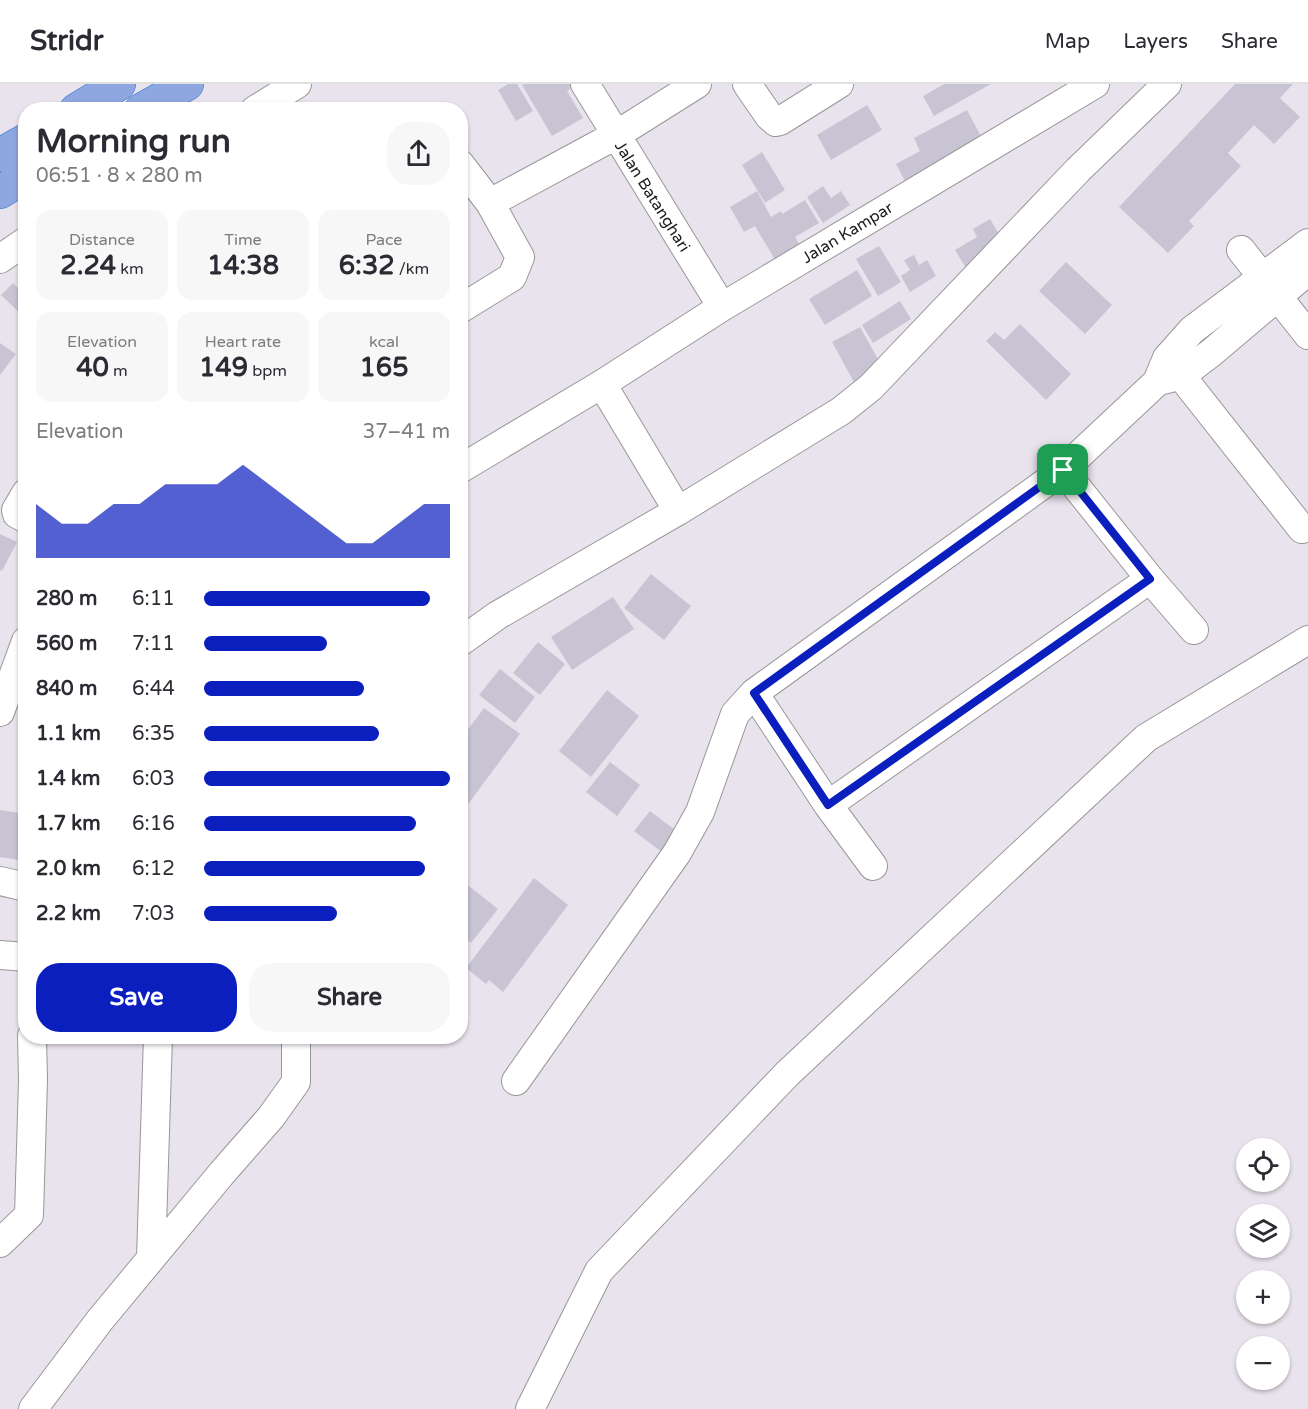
<!DOCTYPE html>
<meta charset="utf-8">
<style>
body{margin:0;font-family:"Varela Round",sans-serif;background:#f7f7f7;color:#2b2b33;height:100vh;display:flex;flex-direction:column;font-size:22px;white-space:nowrap}
*{box-sizing:border-box;margin:0}
p{font-size:20px;color:#7c7c81}
.icon{flex:none;width:33px;height:33px;fill:none;stroke:currentColor;stroke-width:2;stroke-linecap:round;stroke-linejoin:round}
.map{position:relative;flex:1;overflow:hidden}
.sheet{position:absolute;left:18px;top:18px;width:450px;height:942px;display:flex;flex-direction:column;background:#fff;border-radius:24px;box-shadow:0 2px 4px #0004}
.sheet>*{flex:none}
.fabs{position:absolute;left:1236px;top:1054px;display:grid;gap:12px}
.fabs a{display:grid;place-items:center;width:54px;height:54px;border-radius:50%;background:#fff;box-shadow:0 2px 4px #0004;font-size:30px}
.pin{position:absolute;display:grid;place-items:center;width:51px;height:51px;color:#fff;margin:-26px;border-radius:12px;box-shadow:0 3px 9px #0006}
.round{display:grid;place-items:center;flex:none;width:63px;height:63px;border-radius:24px;background:#f7f7f7}
.overview{display:flex;align-items:center;justify-content:space-between;height:102px;padding:0 18px}
h1{font-size:33px;font-weight:700;line-height:45px}
.metrics{display:grid;grid-template-columns:repeat(3,1fr);gap:9px;height:102px;padding:6px 18px}
.metrics div{display:grid;align-content:center;border-radius:15px;background:#f7f7f7;text-align:center}
.metrics b{font-size:26px;font-weight:700}
.metrics small{font-size:16px;font-weight:400}
.metrics p{font-size:16px}
.chart{height:168px;padding:12px 18px}
.chart p{display:flex;justify-content:space-between}
.chart svg{width:100%;height:108px;margin-top:6px;fill:#0b1ebe;opacity:.7}
.action{display:flex;gap:12px;margin-top:auto;padding:12px 18px}
.action a{flex:1;height:69px;border-radius:24px;background:#0b1ebe;color:#fff;font-size:24px;font-weight:700;line-height:69px;text-align:center}
.action a+a{background:#f7f7f7;color:#2b2b33}
ul{padding:0 18px;list-style:none;font-size:20px}
li{display:grid;grid-template-columns:96px 72px 1fr;align-items:center;height:45px}
li i{height:15px;border-radius:8px;background:#0b1ebe}
header{display:flex;align-items:center;gap:36px;box-sizing:border-box;height:84px;padding:0 30px;background:#fff;border-bottom:2px solid #e1e1e2}
header strong{font-size:28px}
nav{display:flex;gap:33px;margin-inline-start:auto;font-size:21px}
.map>svg:first-child{display:block}
.building{fill:#c9c4d4}
.lines{fill:none;stroke-linecap:round;stroke-linejoin:round}
.minor-casing{stroke:#979797;stroke-width:30}
.highway-casing{stroke:#2d76ce;stroke-width:34}
.minor{stroke:#fff;stroke-width:28}
.highway{stroke:#8fa7e1;stroke-width:33}
.route-casing{stroke:#fff;stroke-width:12}
.route{stroke:#0b1ebe;stroke-width:8}
.labels{text-anchor:middle;stroke-width:5;stroke-linejoin:round;paint-order:stroke}
.street-label{font-size:16px;fill:#1d1d1d;stroke:#fff}
</style>
<header>
<strong>Stridr</strong>
<nav><a>Map</a><a>Layers</a><a>Share</a></nav>
</header>
<div class="map">
<svg width="1308" height="1325" viewBox="0 0 1308 1325">
<rect width="100%" height="100%" fill="#e9e3ed"/>
<path class="building" d="M508,0h9l16,27 -17,10 -18,-31z
M524,0h55l-12,7 16,27 -31,18 -30,-51z
M944,0h47l-57,32 -11,-20z
M1235,0h58l-13,14 20,19 -26,27 -20,-19 -26,28 13,13 -52,55 5,5 -26,27 -49,-46z
M867,21l15,25 -51,30 -14,-25z
M967,26l17,32 -78,41 -10,-19 24,-13 -6,-13z
M762,68l23,38 -20,13 -23,-38z
M823,102l8,12 10,-7 9,14 -27,18 -16,-26z
M757,107l14,26 10,-6 1,3 23,-14 14,23 -24,14 7,11 -25,15 -22,-37 -11,6 -14,-25z
M990,135l15,25 -39,24 -11,-18 22,-13 -4,-8z
M879,162l22,36 -23,14 -22,-37z
M914,171l5,10 8,-5 9,16 -26,16 -9,-16 9,-6 -6,-10z
M1066,178l46,43 -27,29 -46,-43z
M857,186l15,26 -47,29 -16,-26z
M13,199l13,13v23l-25,-24z
M900,217l11,18 -38,24 -11,-18z
M1020,240l51,50 -25,26 -60,-59 9,-9 9,8z
M860,243l23,41 -28,16 -23,-42z
M0,259l16,11 -16,21z
M0,450l17,8 -15,29 -2,-1z
M651,490l40,32 -27,34 -40,-32z
M613,513l21,32 -62,41 -21,-33z
M538,558l27,22 -25,31 -27,-22z
M500,585l35,28 -20,26 -36,-28z
M607,606l32,26 -48,61 -32,-26z
M484,624l36,26 -60,81v-75z
M610,678l30,23 -23,31 -31,-24z
M25,691h1v22l-7,-2z
M0,726l26,4v47l-26,-4z
M650,727l29,22 -16,20 -29,-22z
M534,794l34,27 -65,87 -14,-12 -3,4 -20,-16z
M460,795l38,30 -27,34 -11,-9z"/>
<g class="lines">
<defs>
<path id="minor" d="M585,0l137,223
M747,0l22,32 7,6 4,-1 59,-37
M255,26l42,-26
M460,80l30,39 30,54 -8,20 -52,32
M490,119l126,-68 81,-51
M1241,166l67,85
M0,175l26,-18
M1167,274l135,171
M1163,296l19,-5 29,-22 97,-82
M602,300l76,127
M460,385l142,-85 120,-77 373,-223
M1063,386l87,109 44,51
M26,409l-10,17 1,4 9,5
M460,558l38,-27 180,-104 163,-100 30,-24 207,-217 89,-86
M754,609l74,112 45,61
M0,628l26,-71
M828,721l322,-226
M0,797l26,6
M0,871l26,2
M516,997l161,-228 23,-41 35,-98 19,-21 309,-223 94,-88 10,-24 25,-28 116,-87
M0,1159l29,-28 4,-135 -1,-44
M151,1174l7,-222
M33,1325l67,-89 122,-147 49,-56 25,-35v-46
M530,1325l69,-138 188,-197 359,-336 162,-98"/>
<path id="highway" d="M76,26l43,-26
M141,26l46,-26
M0,71l26,-15
M0,108l26,-16"/>
</defs>
<use href="#minor" class="minor-casing"/>
<use href="#highway" class="highway-casing"/>
<use href="#minor" class="minor"/>
<use href="#highway" class="highway"/>
</g>
<g class="lines">
<defs>
<path id="route" d="M1063,386l87,109 -322,226 -74,-112z"/>
</defs>
<use href="#route" class="route-casing"/>
<use href="#route" class="route"/>
</g>
<g class="labels">
<g class="street-label">
<text transform="translate(653 112) rotate(58)" y="6">Jalan Batanghari</text>
<text transform="translate(847 148) rotate(-31)" y="6">Jalan Kampar</text>
</g>
</g>
</svg>
<div class="fabs">
<a><svg class="icon" aria-label="locate" viewBox="0 0 24 24"><circle cx="12" cy="12" r="6"/><path d="M12 2v4M12 18v4M2 12h4M18 12h4"/></svg></a>
<a><svg class="icon" aria-label="layers" viewBox="0 0 24 24"><path d="M12 4l9 5-9 5-9-5zM3 14l9 5 9-5"/></svg></a>
<a>+</a>
<a>−</a>
</div>
<div class="pin" style="left:1063px;top:386px;background:#1e9e55"><svg class="icon" aria-label="arrive" viewBox="0 0 24 24"><path d="M6 21V4h12l-3 4 3 4H6"/></svg></div>
<section class="sheet">
<div class="overview"><div><h1>Morning run</h1><p>06:51 · 8 × 280 m</p></div><a class="round"><svg class="icon" aria-label="share" viewBox="0 0 24 24"><path d="M12 15V3M7 8l5-5 5 5M5 13v7h14v-7"/></svg></a></div>
<div class="metrics">
<div><p>Distance</p><b>2.24<small> km</small></b></div>
<div><p>Time</p><b>14:38</b></div>
<div><p>Pace</p><b>6:32<small> /km</small></b></div>
</div>
<div class="metrics">
<div><p>Elevation</p><b>40<small> m</small></b></div>
<div><p>Heart rate</p><b>149<small> bpm</small></b></div>
<div><p>kcal</p><b>165</b></div>
</div>
<div class="chart"><p><span>Elevation</span>37–41 m</p>
<svg viewBox="0 0 160 44" preserveAspectRatio="none"><path d="M0 44V22L10 30L20 30L30 22L40 22L50 14L60 14L70 14L80 6L90 14L100 22L110 30L120 38L130 38L140 30L150 22L160 22V44z"/></svg>
</div>
<ul>
<li><b>280 m</b>6:11<i style="width:92%"></i></li>
<li><b>560 m</b>7:11<i style="width:50%"></i></li>
<li><b>840 m</b>6:44<i style="width:65%"></i></li>
<li><b>1.1 km</b>6:35<i style="width:71%"></i></li>
<li><b>1.4 km</b>6:03<i style="width:100%"></i></li>
<li><b>1.7 km</b>6:16<i style="width:86%"></i></li>
<li><b>2.0 km</b>6:12<i style="width:90%"></i></li>
<li><b>2.2 km</b>7:03<i style="width:54%"></i></li>
</ul>
<div class="action"><a>Save</a><a>Share</a></div>
</section>
</div>
